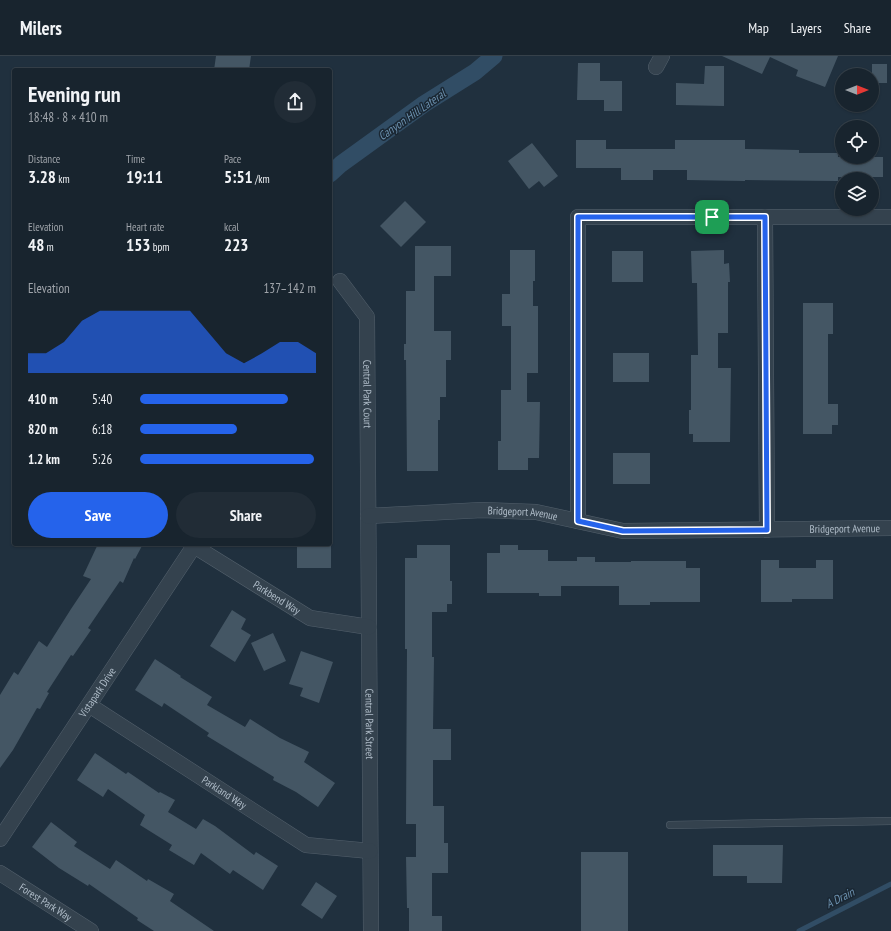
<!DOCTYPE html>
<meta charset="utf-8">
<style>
body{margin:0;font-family:"PT Sans Narrow",sans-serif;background:#212c36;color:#f1f3f6;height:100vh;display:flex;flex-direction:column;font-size:15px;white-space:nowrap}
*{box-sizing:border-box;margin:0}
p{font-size:13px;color:#9fa4aa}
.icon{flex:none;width:22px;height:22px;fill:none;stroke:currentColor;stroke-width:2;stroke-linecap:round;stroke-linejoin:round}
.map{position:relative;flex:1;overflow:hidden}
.details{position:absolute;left:12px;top:12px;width:320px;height:478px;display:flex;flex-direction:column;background:#18242e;border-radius:4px;box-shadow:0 1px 3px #0004,0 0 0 1px #36414a}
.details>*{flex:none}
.needle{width:26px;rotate:90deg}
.tools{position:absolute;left:835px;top:12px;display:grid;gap:8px}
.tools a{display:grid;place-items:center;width:44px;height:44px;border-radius:50%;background:#18242e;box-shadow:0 1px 3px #0004,0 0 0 1px #36414a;font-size:20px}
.pin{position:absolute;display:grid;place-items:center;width:34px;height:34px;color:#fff;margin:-17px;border-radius:8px;box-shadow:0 2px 6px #0006}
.round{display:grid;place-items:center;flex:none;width:42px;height:42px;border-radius:21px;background:#212c36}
.overview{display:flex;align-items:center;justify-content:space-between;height:68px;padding:0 16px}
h1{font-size:22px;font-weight:700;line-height:30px}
.metrics{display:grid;grid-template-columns:repeat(3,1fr);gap:6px;height:68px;padding:4px 16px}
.metrics div{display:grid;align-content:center}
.metrics b{font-size:17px;font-weight:700}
.metrics small{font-size:11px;font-weight:400}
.metrics p{font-size:11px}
.chart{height:112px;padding:8px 16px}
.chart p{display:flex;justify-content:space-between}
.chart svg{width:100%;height:72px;margin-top:4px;fill:#2563eb;opacity:.7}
.action{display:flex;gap:8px;margin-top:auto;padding:8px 16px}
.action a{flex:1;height:46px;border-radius:24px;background:#2563eb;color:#fff;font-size:16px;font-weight:700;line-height:46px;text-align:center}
.action a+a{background:#212c36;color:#f1f3f6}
ul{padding:0 16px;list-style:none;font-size:13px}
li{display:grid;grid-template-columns:64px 48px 1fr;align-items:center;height:30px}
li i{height:10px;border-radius:5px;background:#2563eb}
header{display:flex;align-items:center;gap:24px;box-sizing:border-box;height:56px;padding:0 20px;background:#18242e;border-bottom:1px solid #36414a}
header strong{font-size:19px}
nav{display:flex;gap:22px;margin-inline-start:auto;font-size:14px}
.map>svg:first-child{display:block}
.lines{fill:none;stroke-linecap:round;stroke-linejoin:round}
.stream{stroke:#314d65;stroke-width:5}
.canal{stroke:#314d65;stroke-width:17}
.building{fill:#445664}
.lane-casing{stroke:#53606c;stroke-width:8}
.street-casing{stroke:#53606c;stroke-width:16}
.lane{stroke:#34424e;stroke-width:7}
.street{stroke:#34424e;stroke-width:15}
.route-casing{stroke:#fff;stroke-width:8}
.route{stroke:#2563eb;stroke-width:5}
.labels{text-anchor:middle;stroke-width:3;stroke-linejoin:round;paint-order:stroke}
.street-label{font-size:11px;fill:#b0bdc9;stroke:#1a2733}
.water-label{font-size:12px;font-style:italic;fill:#6d92b0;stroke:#1a2733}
</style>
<header>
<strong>Milers</strong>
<nav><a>Map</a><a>Layers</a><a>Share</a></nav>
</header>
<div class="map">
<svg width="891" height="875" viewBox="0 0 891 875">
<rect width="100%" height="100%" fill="#20303e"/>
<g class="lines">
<path class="stream" d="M799,875l92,-47"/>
<path class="canal" d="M330,118l11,-10 83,-60 51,-32 19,-16"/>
</g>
<path class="building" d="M216,0h35l-2,14h-35z
M722,0h116l-13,31 -29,-11 2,-6 -28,-13 -8,17z
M578,7h22v18h22v30h-18v-11h-27z
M872,8h15v19h-15z
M705,10h19v40l-48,-1v-22l28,1z
M576,84h30v9h69v-9h70v9l54,1v3h39v4h45v20h-45v4l-93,-1v1l-58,-1v-10h-34v10h-32v-12h-45z
M532,87l26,33 -14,11 -5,-6 -10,8 -21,-28z
M405,145l21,21 -25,25 -21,-21z
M415,190h36v30h-17v55h17v29h-5v37h-6v23h-2v51h-31l-1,-111h-2v-16h2v-53h9z
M510,194h25v31h-2v25h5v67h-11v29h13l-1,56h-11v12h-30v-29h3v-51h10v-64h-9v-32h8z
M724,194v14l5,-1 1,19h-2v51h-10v35h13l-1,74h-37v-8h-4v-24h2v-55h7l-1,-72h-5l-1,-32z
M612,195h31v31h-31z
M803,247h30v31h-5v70h10v21h-6v9h-29z
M613,297h36v29h-36z
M613,397h37v31h-37z
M98,488h45l-8,15 -1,-1 -11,25 -3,-2 -32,47 3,2 -18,26 -2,-1 -24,37 2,1 -9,16 -3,-1 -24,42 -13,18v-73l14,-23 4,3 21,-34 8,6 24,-38 20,-30 -8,-3z
M297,488h34v24h-34z
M417,489h33v36h2v23h-5v8h-15v45h2l-1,72h18v31h-18v46h11v37h4v30h-16v43h10v15h-33v-23h-2l-1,-51h10v-33h-10l1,-175h-2v-91h12z
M500,489h18v5h30v11h29v-4h18v5h36v-1h55v7h14v34h-50v3h-31v-19h-58v10h-22v-3h-52v-40h13z
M761,504h18v8h37v-8h17v39h-41v3h-31z
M232,554l14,9 -5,10 10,6 -16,27 -25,-16z
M273,577l13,28 -22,10 -13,-28z
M301,595l32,11 -14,41 -19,-7 3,-8 -14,-4z
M155,603l26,17 -1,1 32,20 -5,8 38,22 5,-8 30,19 29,14 -5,10 31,21 -17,24 -22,-15 -23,-12 1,-3 -67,-41 2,-3 -45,-30 -2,4 -27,-17z
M95,697l31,21 2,-2 31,21 1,-1 15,8 -7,12 28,17 7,-10 12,7 39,29 2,-3 22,14 -15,24 -30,-20 -3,4 -29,-21 -7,12 -25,-15 3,-5 -32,-20 5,-10 -37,-26 -5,8 -26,-17z
M51,766l26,20 -3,4 36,23 6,-9 31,21 1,-2 26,15 -4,7 44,30h-60l-17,-11 1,-2 -49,-34 -1,2 -29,-18 -27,-21z
M713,789h70l-1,38h-35v-7h-34z
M581,796h47v79h-47z
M316,826l21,14 -15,23 -21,-14z"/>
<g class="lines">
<defs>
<path id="lane" d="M670,769l221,-4"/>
<g id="street">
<path d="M656,11l6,-11"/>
<path d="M765,161l2,313"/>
<path id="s1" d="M340,225l27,36 4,614"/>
<path id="s2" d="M368,460l114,-6 54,2 87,19 268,-3"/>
<path d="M578,465v-304h313"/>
<path id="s3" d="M89,649l217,140 64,6"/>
<path id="s4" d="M0,783l194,-293 116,72 59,9"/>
<path id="s5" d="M0,817l91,58"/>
</g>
</defs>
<use href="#lane" class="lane-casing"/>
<use href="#street" class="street-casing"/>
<use href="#lane" class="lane"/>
<use href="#street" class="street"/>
</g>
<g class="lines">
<defs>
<path id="route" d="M578,161h187l2,313 -144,1 -45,-10z"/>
</defs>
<use href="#route" class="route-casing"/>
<use href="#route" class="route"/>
</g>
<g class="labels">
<g class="street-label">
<text dy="4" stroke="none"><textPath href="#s1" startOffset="122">Central Park Court</textPath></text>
<text dy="4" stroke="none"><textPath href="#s2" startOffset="155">Bridgeport Avenue</textPath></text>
<text dy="4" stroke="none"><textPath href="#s2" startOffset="479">Bridgeport Avenue</textPath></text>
<text dy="4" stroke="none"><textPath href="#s4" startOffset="449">Parkbend Way</textPath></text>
<text dy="4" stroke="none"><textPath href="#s4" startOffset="176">Vistapark Drive</textPath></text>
<text dy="4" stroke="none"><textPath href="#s1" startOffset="452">Central Park Street</textPath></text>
<text dy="4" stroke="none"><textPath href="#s3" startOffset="161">Parkland Way</textPath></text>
<text dy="4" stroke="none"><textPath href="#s5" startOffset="54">Forest Park Way</textPath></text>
</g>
<g class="water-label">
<text transform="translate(412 59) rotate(-35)" y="4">Canyon Hill Lateral</text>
<text transform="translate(840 842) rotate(-27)" y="4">A Drain</text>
</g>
</g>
</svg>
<div class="tools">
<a><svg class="needle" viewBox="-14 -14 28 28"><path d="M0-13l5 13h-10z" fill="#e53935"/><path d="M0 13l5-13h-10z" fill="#9fa4aa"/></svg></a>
<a><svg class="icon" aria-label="locate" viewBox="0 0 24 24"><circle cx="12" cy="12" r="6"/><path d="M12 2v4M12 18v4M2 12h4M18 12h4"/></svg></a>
<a><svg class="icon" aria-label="layers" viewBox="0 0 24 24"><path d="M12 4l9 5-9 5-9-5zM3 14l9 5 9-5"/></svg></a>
</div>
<div class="pin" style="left:712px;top:161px;background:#1e9e55"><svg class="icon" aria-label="arrive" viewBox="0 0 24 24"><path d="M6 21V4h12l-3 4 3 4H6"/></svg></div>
<section class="details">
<div class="overview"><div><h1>Evening run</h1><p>18:48 · 8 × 410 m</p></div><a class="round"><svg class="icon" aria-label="share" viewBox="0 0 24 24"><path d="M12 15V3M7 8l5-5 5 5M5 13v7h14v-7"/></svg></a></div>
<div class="metrics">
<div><p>Distance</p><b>3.28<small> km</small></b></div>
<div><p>Time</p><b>19:11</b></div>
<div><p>Pace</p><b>5:51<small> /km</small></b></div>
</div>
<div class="metrics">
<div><p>Elevation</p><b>48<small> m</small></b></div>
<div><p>Heart rate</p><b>153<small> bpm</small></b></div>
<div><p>kcal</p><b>223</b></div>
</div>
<div class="chart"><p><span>Elevation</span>137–142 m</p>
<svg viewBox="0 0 160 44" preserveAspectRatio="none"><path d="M0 44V32L10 32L20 25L30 12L40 6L50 6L60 6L70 6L80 6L90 6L100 19L110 32L120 38L130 32L140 25L150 25L160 32V44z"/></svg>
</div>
<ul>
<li><b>410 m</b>5:40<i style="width:84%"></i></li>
<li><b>820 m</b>6:18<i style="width:55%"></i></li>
<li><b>1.2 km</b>5:26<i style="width:99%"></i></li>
</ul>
<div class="action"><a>Save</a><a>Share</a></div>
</section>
</div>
